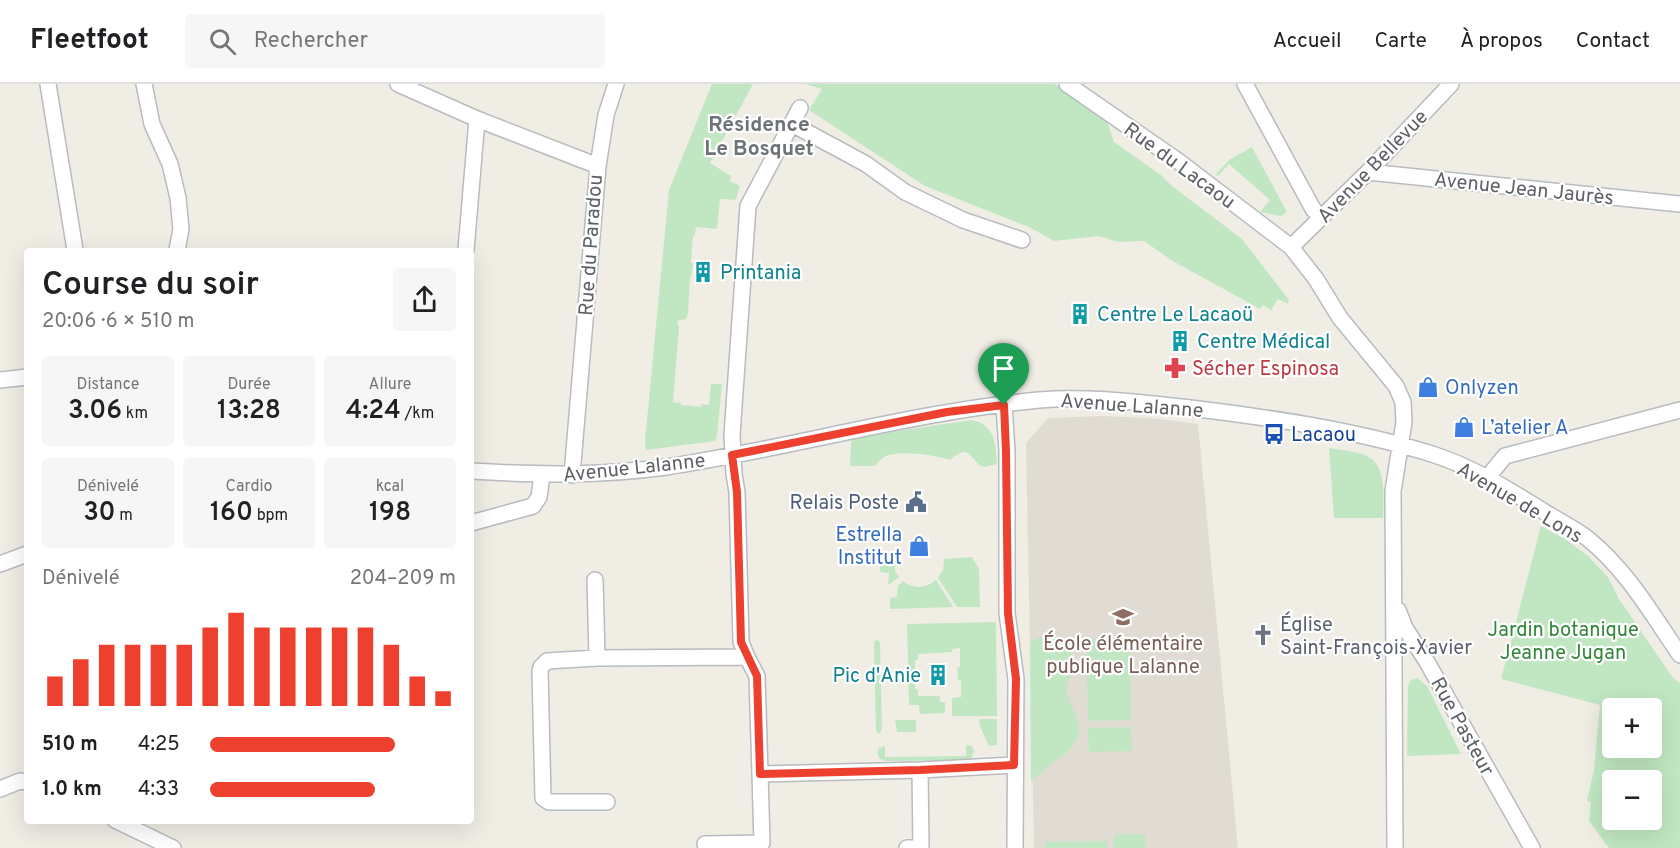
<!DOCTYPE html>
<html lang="fr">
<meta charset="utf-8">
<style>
body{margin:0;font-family:Overpass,sans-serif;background:#f6f6f6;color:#202124;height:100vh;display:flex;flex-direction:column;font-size:22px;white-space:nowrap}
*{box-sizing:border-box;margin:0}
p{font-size:20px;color:#757577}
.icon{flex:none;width:33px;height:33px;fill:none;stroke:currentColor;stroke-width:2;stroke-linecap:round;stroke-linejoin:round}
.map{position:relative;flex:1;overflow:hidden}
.drawer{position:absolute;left:24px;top:164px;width:450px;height:576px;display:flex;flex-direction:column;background:#fff;border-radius:6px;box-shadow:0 6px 24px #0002}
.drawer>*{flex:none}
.controls{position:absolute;left:1602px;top:614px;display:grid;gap:12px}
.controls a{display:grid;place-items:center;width:60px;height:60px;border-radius:6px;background:#fff;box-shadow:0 6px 24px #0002;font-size:30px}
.pin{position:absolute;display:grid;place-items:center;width:51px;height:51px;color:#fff;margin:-62px -26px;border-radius:50% 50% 50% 0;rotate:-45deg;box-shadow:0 0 6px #0007}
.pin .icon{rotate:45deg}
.round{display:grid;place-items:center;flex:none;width:63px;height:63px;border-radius:6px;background:#f6f6f6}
.summary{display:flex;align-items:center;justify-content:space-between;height:102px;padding:0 18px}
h1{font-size:33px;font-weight:600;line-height:45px}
.figures{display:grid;grid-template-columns:repeat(3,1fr);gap:9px;height:102px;padding:6px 18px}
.figures div{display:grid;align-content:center;border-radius:6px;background:#f6f6f6;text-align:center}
.figures b{font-size:26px;font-weight:600}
.figures small{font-size:16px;font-weight:400}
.figures p{font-size:16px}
.chart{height:168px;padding:12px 18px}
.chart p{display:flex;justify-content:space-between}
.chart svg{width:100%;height:108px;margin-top:6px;stroke:#ed402e;stroke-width:6}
ul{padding:0 18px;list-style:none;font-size:20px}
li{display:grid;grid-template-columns:96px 72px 1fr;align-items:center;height:45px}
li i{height:15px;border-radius:8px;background:#ed402e}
header{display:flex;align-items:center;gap:36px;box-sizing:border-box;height:84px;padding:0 30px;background:#fff;border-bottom:2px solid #e0e0e0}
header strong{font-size:28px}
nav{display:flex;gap:33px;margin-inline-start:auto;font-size:21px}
.search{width:420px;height:54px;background:#f6f6f6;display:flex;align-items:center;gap:15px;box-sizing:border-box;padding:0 21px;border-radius:6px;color:#757577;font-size:22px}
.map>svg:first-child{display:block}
.education{fill:#e0dcd3}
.green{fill:#c1e7c2;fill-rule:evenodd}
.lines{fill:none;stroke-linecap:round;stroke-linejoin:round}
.minor-casing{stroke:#b8bbbf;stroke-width:18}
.minor{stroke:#fff;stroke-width:15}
.route-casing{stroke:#fff;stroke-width:12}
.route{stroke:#ed402e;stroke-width:8}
.labels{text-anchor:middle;stroke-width:4.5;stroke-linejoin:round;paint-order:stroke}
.street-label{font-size:20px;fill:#5d6166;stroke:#fff}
.culture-label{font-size:20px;fill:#0d838f;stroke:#fff;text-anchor:start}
.health-label{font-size:20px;fill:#be3a42;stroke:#fff;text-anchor:start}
.shop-label{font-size:20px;fill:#366cbe;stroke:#fff;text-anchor:start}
.transit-label{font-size:20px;fill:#164399;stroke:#fff;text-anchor:start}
.service-label{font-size:20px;fill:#4e5e75;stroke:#fff;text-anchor:end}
.worship-label{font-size:20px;fill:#5b616d;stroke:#fff;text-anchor:start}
.park-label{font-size:20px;fill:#338639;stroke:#fff}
.education-label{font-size:20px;fill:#785e54;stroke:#fff}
.neighbourhood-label{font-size:21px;font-weight:bold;fill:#6e7378;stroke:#fff}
</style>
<header>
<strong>Fleetfoot</strong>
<div class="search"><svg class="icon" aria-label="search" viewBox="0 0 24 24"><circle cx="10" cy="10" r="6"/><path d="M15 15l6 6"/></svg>Rechercher</div>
<nav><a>Accueil</a><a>Carte</a><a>À propos</a><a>Contact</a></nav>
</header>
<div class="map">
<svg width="1680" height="764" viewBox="0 0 1680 764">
<rect width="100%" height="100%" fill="#f0ede5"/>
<path class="education" d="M1101,332l51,2 46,6 40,424h-204l-8,-405 22,-25z"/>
<path class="green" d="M712,0h41l-43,79 21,13 -1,5 10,5 -4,14 -16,-1 -3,30 -21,-2 -1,8 -2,1 -2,27h2l-2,15h-1l-2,36 -2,5 -9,2 2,6 -6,75 8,1v2l20,2v-3l8,1 2,-21h11l-5,51 -2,6 -69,9 -1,-9 24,-251z
M806,0h249l52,37 7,21 47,33 11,11 70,53 47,61 -1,4 -10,-5 -7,11 -8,-5 -3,4 -89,-49 -27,-19 -26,1 -19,-6 -45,5 -25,-14 -104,-41 -116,-76 13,-21z
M1252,63l35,65 -6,4 -21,-4 10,-12 -41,-36 -11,12 -2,-2 13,-14z
M972,336c23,5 24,24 25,44l-13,3 -5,-2c-12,-14 -13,-18 -29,-5 -15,-5 -50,-10 -64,-4 -5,2 -8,6 -11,10h-25l1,-25 5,-4z
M1329,364c12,2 27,3 38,8 21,10 16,43 16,62h-49z
M1541,442l24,13 23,17 20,21 11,22 54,79 7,5v165h-71l-20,-27 2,-19 -4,-1 7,-31 6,-65 -99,-26zM1612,624h40v39h-40zM1612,696h40v39h-40z
M972,473l7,12 1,38h-23l-19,-29 5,-8 1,-11z
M880,478h15v9l4,6 -9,7h-2l1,-11 -9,-1z
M936,496l17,27 -63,2v-11l7,-1 1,-11 5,-5c11,9 23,7 33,-1z
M996,538l1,94h-45v-18l9,-1v-16l-3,-1 -1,-13h3v-19l-8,1v3l-34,2v6h-3v9h3v12l-3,1v7l3,1v6h22v6h5v11l-25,1 -1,-9h-10l-2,-81z
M1048,552c16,3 28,16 24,33 -2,12 -8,14 -4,27 3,12 13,23 11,36 -3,15 -16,23 -27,31 -7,6 -14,13 -21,19l-1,-140 7,-4z
M1130,554l1,82 -43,1 -2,-82z
M876,555l4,3 2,87 -3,5 -3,-3 -2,-87z
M1417,594l10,8 34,68 -54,2 1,-70 3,-6z
M979,635h18v26l-8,1 -9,-19z
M895,636h21v12h-19z
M1131,643l1,24 -43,1 -1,-24z
M966,661l6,1 2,5 -2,6 -5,3 -81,1 -6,-2 -3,-6 2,-5 6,-2v11l81,-1z
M1145,750v14h-31v-13z
M1107,757l1,7h-63v-6z"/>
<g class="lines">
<defs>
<path id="minor" d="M48,0l27,166
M144,0l8,40 18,40 8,34 3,31 -4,21
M398,0l79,35
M1067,0l111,77 113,86 25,32 24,39 56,68 7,16 1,20 -11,69 2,357
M1245,0l68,125 8,9
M792,40l74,40 39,28 58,28 59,20
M598,82l8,-51 10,-31
M1368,88l312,32
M1291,163l77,-75 83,-88
M466,166l11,-131 121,47 -26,309
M0,296l27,-3
M1004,321l3,46v162l9,66 -1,169
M471,387c66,4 130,5 195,-4 125,-19 247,-55 373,-67 47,-4 96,2 143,7 83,10 170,22 250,47 41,13 79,37 116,60 13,8 27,15 39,24 39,31 65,76 93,117
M1487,394l18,-22 175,-46
M471,439l62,-17 6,-9 3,-22
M0,480l27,-10
M595,496l2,78
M1398,526l7,18 22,34 105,186
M747,573l-6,-15 -4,-150 -3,-18 -2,-39 16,-229 52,-98
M0,705l20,-8 7,1
M607,718h-58l-6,-4 -3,-127 1,-4 6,-6 50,-3 150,-1 10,19 3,98 160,-4 94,-5
M115,736l58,28
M705,760l57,-1 -2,-69
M907,764l14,-1 -1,-77"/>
</defs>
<use href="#minor" class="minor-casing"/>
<use href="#minor" class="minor"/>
</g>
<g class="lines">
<defs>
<path id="route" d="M1004,321l2,46 2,162 8,66 -2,86 -94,5 -160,4 -3,-98 -16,-34 -4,-150 -5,-37 215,-43z"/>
</defs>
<use href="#route" class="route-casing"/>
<use href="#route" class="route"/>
</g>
<defs>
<symbol id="building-bare" viewBox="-9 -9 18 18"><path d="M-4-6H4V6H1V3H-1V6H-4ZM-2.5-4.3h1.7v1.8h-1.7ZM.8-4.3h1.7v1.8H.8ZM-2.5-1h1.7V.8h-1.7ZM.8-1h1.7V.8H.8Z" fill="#0f9aa8" stroke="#fff" stroke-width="2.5" paint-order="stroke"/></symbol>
<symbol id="pharmacy-bare" viewBox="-9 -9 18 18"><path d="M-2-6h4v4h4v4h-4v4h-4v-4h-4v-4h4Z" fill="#e0444e" stroke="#fff" stroke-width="2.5" paint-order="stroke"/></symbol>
<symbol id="shop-bare" viewBox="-9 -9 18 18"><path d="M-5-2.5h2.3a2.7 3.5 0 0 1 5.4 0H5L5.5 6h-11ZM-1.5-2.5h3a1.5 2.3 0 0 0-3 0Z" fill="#3f7fe0" stroke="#fff" stroke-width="2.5" paint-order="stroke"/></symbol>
<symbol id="bus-bare" viewBox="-9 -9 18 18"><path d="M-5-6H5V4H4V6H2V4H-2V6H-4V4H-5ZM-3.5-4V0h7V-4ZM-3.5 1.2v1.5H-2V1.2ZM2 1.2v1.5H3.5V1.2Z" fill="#1a4fb4" stroke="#fff" stroke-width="2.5" paint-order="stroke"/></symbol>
<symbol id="civic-bare" viewBox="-9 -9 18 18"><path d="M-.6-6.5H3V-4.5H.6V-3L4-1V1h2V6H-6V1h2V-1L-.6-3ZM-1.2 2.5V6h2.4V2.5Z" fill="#5c6f8a" stroke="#fff" stroke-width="2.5" paint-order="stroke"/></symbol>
<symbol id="school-bare" viewBox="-9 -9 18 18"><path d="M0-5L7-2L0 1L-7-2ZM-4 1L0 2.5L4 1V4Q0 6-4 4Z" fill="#8d6e63" stroke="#fff" stroke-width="2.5" paint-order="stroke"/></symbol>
<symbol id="church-bare" viewBox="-9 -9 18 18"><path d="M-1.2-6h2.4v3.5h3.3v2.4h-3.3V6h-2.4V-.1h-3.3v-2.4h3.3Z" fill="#6b7280" stroke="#fff" stroke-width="2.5" paint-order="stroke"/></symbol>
</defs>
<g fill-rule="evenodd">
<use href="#building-bare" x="688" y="173" width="30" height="30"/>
<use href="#building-bare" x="1065" y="215" width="30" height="30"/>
<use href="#building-bare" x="1165" y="242" width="30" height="30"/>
<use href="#pharmacy-bare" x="1160" y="269" width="30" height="30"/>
<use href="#shop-bare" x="1413" y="288" width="30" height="30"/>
<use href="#shop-bare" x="1449" y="328" width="30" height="30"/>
<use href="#bus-bare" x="1259" y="335" width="30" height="30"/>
<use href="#civic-bare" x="901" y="403" width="30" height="30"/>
<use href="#shop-bare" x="904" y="447" width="30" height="30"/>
<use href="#school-bare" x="1108" y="518" width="30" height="30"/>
<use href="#church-bare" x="1248" y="536" width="30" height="30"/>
<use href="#building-bare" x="923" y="576" width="30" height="30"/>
</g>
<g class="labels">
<g class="street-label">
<text transform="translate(1180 81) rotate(36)" y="7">Rue du Lacaou</text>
<text transform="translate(1372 82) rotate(-46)" y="7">Avenue Bellevue</text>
<text transform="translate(1524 104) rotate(6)" y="7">Avenue Jean Jaurès</text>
<text transform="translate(590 161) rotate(-86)" y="7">Rue du Paradou</text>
<text transform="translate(1132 321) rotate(4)" y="7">Avenue Lalanne</text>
<text transform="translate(634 383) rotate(-6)" y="7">Avenue Lalanne</text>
<text transform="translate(1520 418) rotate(30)" y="7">Avenue de Lons</text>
<text transform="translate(1463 642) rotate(61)" y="7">Rue Pasteur</text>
</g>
<g class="culture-label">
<text x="720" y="195">Printania</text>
<text x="1097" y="237">Centre Le Lacaoü</text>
<text x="1197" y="264">Centre Médical</text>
<text x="921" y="598" text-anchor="end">Pic d'Anie</text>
</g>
<g class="health-label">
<text x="1192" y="291">Sécher Espinosa</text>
</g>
<g class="shop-label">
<text x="1445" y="310">Onlyzen</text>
<text x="1481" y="350">L’atelier A</text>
<text x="902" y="457" text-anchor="end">Estrella<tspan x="902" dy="23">Institut</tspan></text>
</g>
<g class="transit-label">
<text x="1291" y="357">Lacaou</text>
</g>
<g class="service-label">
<text x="899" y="425">Relais Poste</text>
</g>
<g class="worship-label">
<text x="1280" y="547">Église<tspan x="1280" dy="23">Saint-François-Xavier</tspan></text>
</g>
<g class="park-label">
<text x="1563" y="552">Jardin botanique<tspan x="1563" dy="23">Jeanne Jugan</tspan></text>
</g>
<g class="education-label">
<text x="1123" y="566">École élémentaire<tspan x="1123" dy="23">publique Lalanne</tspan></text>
</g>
<g class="neighbourhood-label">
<text x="759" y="47">Résidence<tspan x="759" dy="24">Le Bosquet</tspan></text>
</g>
</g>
</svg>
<div class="controls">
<a>+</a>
<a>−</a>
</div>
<div class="pin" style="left:1004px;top:321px;background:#1e9e55"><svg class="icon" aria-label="arrive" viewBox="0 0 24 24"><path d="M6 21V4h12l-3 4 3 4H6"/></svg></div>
<section class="drawer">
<div class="summary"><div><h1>Course du soir</h1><p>20:06 · 6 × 510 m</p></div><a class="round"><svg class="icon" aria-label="share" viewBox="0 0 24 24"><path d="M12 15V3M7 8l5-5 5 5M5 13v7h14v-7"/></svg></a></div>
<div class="figures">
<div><p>Distance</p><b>3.06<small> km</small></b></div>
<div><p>Durée</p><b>13:28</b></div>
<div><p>Allure</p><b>4:24<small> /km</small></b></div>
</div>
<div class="figures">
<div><p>Dénivelé</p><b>30<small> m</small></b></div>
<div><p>Cardio</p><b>160<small> bpm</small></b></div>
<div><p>kcal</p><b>198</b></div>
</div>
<div class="chart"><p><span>Dénivelé</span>204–209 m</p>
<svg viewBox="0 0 160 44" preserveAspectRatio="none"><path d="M5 44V32M15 44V25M25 44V19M35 44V19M45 44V19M55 44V19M65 44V12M75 44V6M85 44V12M95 44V12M105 44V12M115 44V12M125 44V12M135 44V19M145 44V32M155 44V38"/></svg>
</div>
<ul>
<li><b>510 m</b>4:25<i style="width:75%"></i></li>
<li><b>1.0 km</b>4:33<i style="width:67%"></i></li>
</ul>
</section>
</div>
